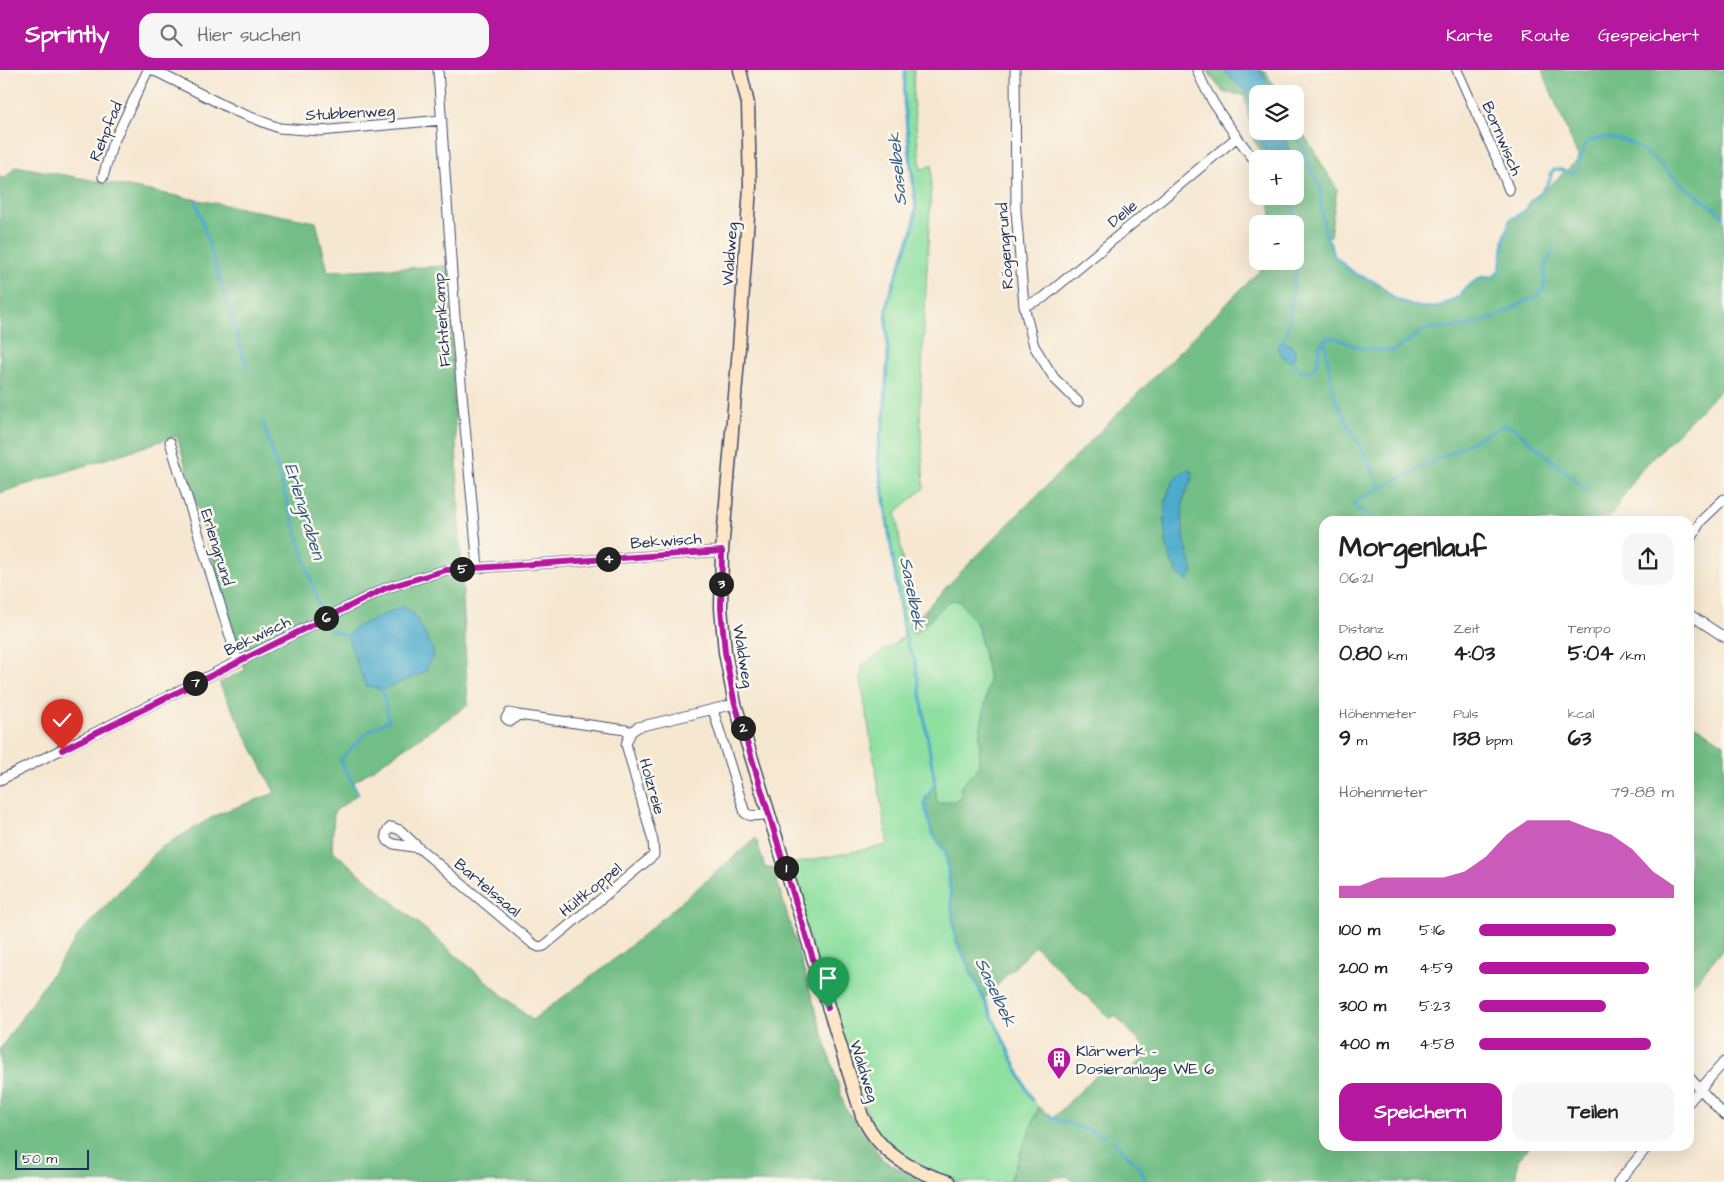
<!DOCTYPE html>
<html lang="de">
<meta charset="utf-8">
<style>
body{margin:0;font-family:"Architects Daughter",sans-serif;background:#f6f6f6;color:#222;height:100vh;display:flex;flex-direction:column;font-size:19px;white-space:nowrap}
*{box-sizing:border-box;margin:0}
p{font-size:16px;color:#767676}
.icon{flex:none;width:28px;height:28px;fill:none;stroke:currentColor;stroke-width:2;stroke-linecap:round;stroke-linejoin:round}
.map{position:relative;flex:1;overflow:hidden}
.details{position:absolute;left:1319px;top:446px;width:375px;height:635px;display:flex;flex-direction:column;background:#fff;border-radius:15px;box-shadow:0 5px 20px #0002}
.details>*{flex:none}
.buttons{position:absolute;left:1249px;top:15px;display:grid;gap:10px}
.buttons a{display:grid;place-items:center;width:55px;height:55px;border-radius:10px;background:#fff;box-shadow:0 5px 20px #0002;font-size:25px}
.scale{position:absolute;left:15px;bottom:12px;width:74px;box-sizing:border-box;padding-left:5px;border:2px solid #1b2f5e;border-top:0;font-size:14px;line-height:18px;white-space:nowrap;color:#1b2f5e;-webkit-text-stroke:4px #fbf7ec;paint-order:stroke}
.pin{position:absolute;display:grid;place-items:center;width:42px;height:42px;color:#fff;margin:-51px -21px;border-radius:50% 50% 50% 0;rotate:-45deg;box-shadow:0 0 5px #0007}
.pin .icon{rotate:45deg}
.km{position:absolute;width:25px;height:25px;margin:-12px;border-radius:50%;background:#222;color:#fff;font-size:14px;line-height:25px;text-align:center}
.round{display:grid;place-items:center;flex:none;width:52px;height:52px;border-radius:15px;background:#f6f6f6}
.overview{display:flex;align-items:center;justify-content:space-between;height:85px;padding:0 20px}
h1{font-size:28px;font-weight:800;line-height:38px}
.metrics{display:grid;grid-template-columns:repeat(3,1fr);gap:8px;height:85px;padding:5px 20px}
.metrics div{display:grid;align-content:center}
.metrics b{font-size:21px;font-weight:800}
.metrics small{font-size:14px;font-weight:400}
.metrics p{font-size:14px}
.chart{height:140px;padding:10px 20px}
.chart p{display:flex;justify-content:space-between}
.chart svg{width:100%;height:90px;margin-top:5px;fill:#b5179e;opacity:.7}
.button{display:flex;gap:10px;margin-top:auto;padding:10px 20px}
.button a{flex:1;height:58px;border-radius:15px;background:#b5179e;color:#fff;font-size:20px;font-weight:800;line-height:58px;text-align:center}
.button a+a{background:#f6f6f6;color:#222}
ul{padding:0 20px;list-style:none;font-size:16px}
li{display:grid;grid-template-columns:80px 60px 1fr;align-items:center;height:38px}
li i{height:12px;border-radius:6px;background:#b5179e}
header{display:flex;align-items:center;gap:30px;box-sizing:border-box;height:70px;padding:0 25px;background:#b5179e;color:#fff}
header strong{font-size:24px}
nav{display:flex;gap:28px;margin-inline-start:auto;font-size:18px}
.search{width:350px;height:45px;background:#f6f6f6;display:flex;align-items:center;gap:12px;box-sizing:border-box;padding:0 18px;border-radius:15px;color:#767676;font-size:19px}
.map>svg:first-child{display:block}
.green{fill:#8ee0a0;stroke:#54887f}
.forest{fill:#72be86;stroke:#467672}
.water{fill:#4eabcd;stroke:#346d96}
.lines{fill:none;stroke-linecap:round;stroke-linejoin:round}
.stream{stroke:#4eabcd;stroke-width:3}
.minor-casing{stroke:#3c4b6f;stroke-width:11}
.secondary-casing{stroke:#3c4b6f;stroke-width:15}
.minor{stroke:#fff;stroke-width:9}
.secondary{stroke:#fde5c5;stroke-width:12}
.route-casing{stroke:#fff;stroke-width:10}
.route{stroke:#b5179e;stroke-width:6}
.labels{text-anchor:middle;stroke-width:5;stroke-linejoin:round;paint-order:stroke}
.street-label{font-size:16px;fill:#1b2f5e;stroke:#fbf7ec}
.poi-label{font-size:16px;fill:#1b2f5e;stroke:#fbf7ec;text-anchor:start}
.water-label{font-size:18px;font-style:italic;fill:#2d5a85;stroke:#fbf7ec}
</style>
<header>
<strong>Sprintly</strong>
<div class="search"><svg class="icon" aria-label="search" viewBox="0 0 24 24"><circle cx="10" cy="10" r="6"/><path d="M15 15l6 6"/></svg>Hier suchen</div>
<nav><a>Karte</a><a>Route</a><a>Gespeichert</a></nav>
</header>
<div class="map">
<svg width="1724" height="1112" viewBox="0 0 1724 1112">
<rect width="100%" height="100%" fill="#fbf7ec"/>
<filter id="ink" filterUnits="userSpaceOnUse"><feTurbulence type="fractalNoise" baseFrequency=".02" numOctaves="2"/><feDisplacementMap in="SourceGraphic" scale="10" xChannelSelector="R" yChannelSelector="G"/><feConvolveMatrix kernelMatrix="1 2 1 2 8 2 1 2 1" color-interpolation-filters="sRGB"/></filter>
<filter id="wash" filterUnits="userSpaceOnUse"><feTurbulence type="fractalNoise" baseFrequency=".0096" numOctaves="4" result="noise"/><feDisplacementMap in="SourceGraphic" scale="20" xChannelSelector="R" yChannelSelector="G"/><feGaussianBlur stdDeviation="1.12" result="paint"/><feColorMatrix in="noise" values="0 0 0 0 0 0 0 0 0 0 0 0 0 0 0 0 0 1.4 0 .05"/><feComposite in="paint" operator="in"/></filter>
<g filter="url(#wash)">
<rect width="100%" height="100%" fill="#f6e7d1"/>
<path class="green" d="M905,0h9l-1,28 8,72 11,-5 -12,247 4,76 -28,24 15,113 -2,2 4,7 33,-30 6,-4 7,1 16,20 3,7 10,46 1,7 -9,53 -1,33 -18,19 1,13 -25,5 -2,-18 -11,17 8,30 14,19 8,78 4,16 74,154 7,7 -30,75h-60l-73,-41 -91,-276 103,-20 -27,-165 1,-15 42,-28 -26,-190 6,-29 1,-24 3,-41 -2,-34 2,-20 25,-73 3,-25 -10,-75 -2,-24z"/>
<path class="forest" d="M1208,0h15l14,14 10,7 6,27 1,13 17,28h-4l-13,-18 -10,-46 -20,-2 -13,-16z
M1260,0h2l2,3 1,-2 14,23h-5z
M1542,0h182v316l-85,86 -32,49h-283v625h206l-12,14 -3,22h-442l-6,-6 -18,3v3h-40l30,-75 14,11 53,-53 14,15 29,-28 -34,-37 -5,4 -75,-73 -51,53 -29,-61 -9,-86 -14,-19 -8,-30 11,-19 2,20 24,-5v-13l18,-19 1,-33 9,-53 -1,-7 -10,-46 -3,-7 -16,-20 -7,-1 -6,4 -32,31 -5,-8 43,-46 317,-320h26v-37h-21l-3,-6 -2,-22h26v-37h-7v-12l-7,-16h14v-11l42,69 -7,47 -3,2 7,18 21,18 22,9 13,13 10,6 18,5h18l23,-10 8,-10 15,-10h11l4,-3 3,-5 4,-29 6,-20 16,-10 3,-6 50,-45z
M16,96l300,56 12,49 120,-5 20,439 -117,79 8,9 -25,19 -2,38 200,170 84,-62 140,-120 9,30 8,-1 72,241 39,53 42,21h-926v-133l80,-116 80,-85 58,-34 57,-21 -56,-110 26,-13 -68,-234 -177,57v-317l4,3z
M1689,651l35,23v204l-35,41z"/>
<path class="water" d="M1223,0h37l14,24h-16v37h23l7,16v12h-17l-17,-28 -1,-13 -6,-27 -10,-7z
M1284,271l10,7 1,6 -3,8c-7,-2 -13,-8 -15,-16z
M1189,400l4,3c0,7 -7,17 -9,25 -6,24 3,52 9,74l-6,9c-27,-12 -34,-105 2,-111z
M403,536l12,9 19,37 -9,20 -43,18 -17,-5 -18,-49 9,-9z"/>
<g class="lines">
<path class="stream" d="M905,0l-1,32 12,105 -3,22 -25,70 -2,20 2,34 -4,65 -6,29v12l24,162 6,25 7,14 20,124 -10,16v6l7,27 14,19 9,86 77,162
M1294,61l1,8 8,7 6,21 12,20v22l5,27 6,11 2,9 21,18 22,9 18,16 23,8 9,1 13,-2 19,-9 8,-10 15,-10h11l4,-3 3,-5 4,-29 6,-20 16,-10 5,-9 10,-8 9,-13 1,-6 2,-4c9,-4 14,5 22,3 4,-9 8,-19 10,-29 5,-5 11,-5 18,-6 36,-3 58,31 84,50 13,10 25,18 37,28
M1288,126l6,9 -1,19
M196,132l51,166
M1324,269l9,50
M1279,275l8,-11 12,-89 -4,-8
M1292,292l9,9h10c10,-7 6,-17 9,-27l9,-7 6,1 25,10 34,3 28,-20 12,-3 28,-1 33,-9 32,-18 7,-1 10,-10 1,-22 9,-18
M1334,323l2,8 39,75
M263,352l57,187
M1377,410l4,8 123,-63 10,3 73,62
M1377,451l-21,-14 -2,-4 2,-2 25,-13
M330,560l17,6
M358,724l-18,-34 29,-29 20,-11 -7,-30
M1049,1044l4,4 51,18
M1113,1070l28,29 5,13"/>
</g>
</g>
<g filter="url(#ink)">
<g class="lines">
<defs>
<path id="minor" d="M153,0l82,41 44,17 41,3 122,-11
M438,0l17,247 23,251
M1015,0l1,141 8,95 10,40 20,32 24,24
M1197,0c15,37 37,63 61,95
M1457,0l42,94 10,26
M103,107l9,-32 36,-75
M1024,236l19,-8 193,-160
M170,372l68,220
M1689,471l12,-20 23,-22
M1689,544l35,23
M713,640l32,103c7,5 16,2 24,1
M509,643l9,2 -7,6 -3,-1 -2,-2z
M518,645l108,15 5,2
M0,710l386,-192 60,-18 276,-19
M391,757l9,3 19,18 -25,-4 -6,-3c-4,-6 -2,-10 3,-14z
M419,778l114,96 6,3 5,-1 110,-91 -1,-14 -27,-97 5,-12 7,-5 97,-23
M1689,1007l35,38
M1689,1032l35,-40
M1618,1112l30,-36"/>
<path id="secondary" d="M740,0l8,34 2,83 -11,161 -17,203 -1,57 4,44 10,52 127,412c18,38 48,54 87,66"/>
</defs>
<use href="#minor" class="minor-casing"/>
<use href="#secondary" class="secondary-casing"/>
<use href="#minor" class="minor"/>
<use href="#secondary" class="secondary"/>
</g>
</g>
<g class="lines" filter="url(#ink)">
<defs>
<path id="route" d="M62,680l324,-162 60,-18 276,-19 -1,57 4,44 9,48 94,308"/>
</defs>
<use href="#route" class="route-casing"/>
<use href="#route" class="route"/>
</g>
<defs>
<symbol id="building-pin" viewBox="-11 -11 22 30"><path d="M0 17L-7.5 6A9.5 9.5 0 1 1 7.5 6Z" fill="#b5179e" stroke="#fbf7ec"/><path d="M-4-6H4V6H1V3H-1V6H-4ZM-2.5-4.3h1.7v1.8h-1.7ZM.8-4.3h1.7v1.8H.8ZM-2.5-1h1.7V.8h-1.7ZM.8-1h1.7V.8H.8Z" fill="#fff"/></symbol>
</defs>
<g fill-rule="evenodd">
<use href="#building-pin" x="1045" y="975" width="28" height="38"/>
</g>
<g class="labels">
<g class="street-label">
<text transform="translate(350 42) rotate(-3)" y="6">Stubbenweg</text>
<text transform="translate(105 61) rotate(-68)" y="6">Rehpfad</text>
<text transform="translate(1503 68) rotate(67)" y="6">Bornwisch</text>
<text transform="translate(1122 143) rotate(-40)" y="6">Delle</text>
<text transform="translate(1004 176) rotate(-94)" y="6">Rögengrund</text>
<text transform="translate(729 184) rotate(-86)" y="6">Waldweg</text>
<text transform="translate(441 250) rotate(-94)" y="6">Fichtenkamp</text>
<text transform="translate(666 470) rotate(-4)" y="6">Bekwisch</text>
<text transform="translate(218 477) rotate(73)" y="6">Erlengrund</text>
<text transform="translate(257 565) rotate(-26)" y="6">Bekwisch</text>
<text transform="translate(744 586) rotate(81)" y="6">Waldweg</text>
<text transform="translate(653 716) rotate(74)" y="6">Holzreie</text>
<text transform="translate(488 817) rotate(40)" y="6">Bartelssaal</text>
<text transform="translate(590 819) rotate(-39)" y="6">Hültkoppel</text>
<text transform="translate(865 1001) rotate(73)" y="6">Waldweg</text>
</g>
<g class="poi-label">
<text x="1076" y="986">Klärwerk -<tspan x="1076" dy="18">Dosieranlage WE 6</tspan></text>
</g>
<g class="water-label">
<text transform="translate(897 99) rotate(-95)" y="6">Saselbek</text>
<text transform="translate(305 441) rotate(73)" y="6">Erlengraben</text>
<text transform="translate(913 523) rotate(79)" y="6">Saselbek</text>
<text transform="translate(996 922) rotate(65)" y="6">Saselbek</text>
</g>
</g>
</svg>
<div class="buttons">
<a><svg class="icon" aria-label="layers" viewBox="0 0 24 24"><path d="M12 4l9 5-9 5-9-5zM3 14l9 5 9-5"/></svg></a>
<a>+</a>
<a>−</a>
</div>
<div class="scale">50 m</div>
<div class="pin" style="left:828px;top:938px;background:#1e9e55"><svg class="icon" aria-label="arrive" viewBox="0 0 24 24"><path d="M6 21V4h12l-3 4 3 4H6"/></svg></div>
<div class="pin" style="left:62px;top:680px;background:#d93025"><svg class="icon" aria-label="check" viewBox="0 0 24 24"><path d="M5 12l5 5 9-10"/></svg></div>
<b class="km" style="left:786px;top:798px">1</b>
<b class="km" style="left:743px;top:658px">2</b>
<b class="km" style="left:721px;top:514px">3</b>
<b class="km" style="left:608px;top:489px">4</b>
<b class="km" style="left:462px;top:499px">5</b>
<b class="km" style="left:326px;top:548px">6</b>
<b class="km" style="left:195px;top:613px">7</b>
<section class="details">
<div class="overview"><div><h1>Morgenlauf</h1><p>06:21</p></div><a class="round"><svg class="icon" aria-label="share" viewBox="0 0 24 24"><path d="M12 15V3M7 8l5-5 5 5M5 13v7h14v-7"/></svg></a></div>
<div class="metrics">
<div><p>Distanz</p><b>0.80<small> km</small></b></div>
<div><p>Zeit</p><b>4:03</b></div>
<div><p>Tempo</p><b>5:04<small> /km</small></b></div>
</div>
<div class="metrics">
<div><p>Höhenmeter</p><b>9<small> m</small></b></div>
<div><p>Puls</p><b>138<small> bpm</small></b></div>
<div><p>kcal</p><b>63</b></div>
</div>
<div class="chart"><p><span>Höhenmeter</span>79–88 m</p>
<svg viewBox="0 0 160 44" preserveAspectRatio="none"><path d="M0 44V38L10 38L20 34L30 34L40 34L50 34L60 31L70 24L80 13L90 6L100 6L110 6L120 10L130 13L140 20L150 31L160 38V44z"/></svg>
</div>
<ul>
<li><b>100 m</b>5:16<i style="width:70%"></i></li>
<li><b>200 m</b>4:59<i style="width:87%"></i></li>
<li><b>300 m</b>5:23<i style="width:65%"></i></li>
<li><b>400 m</b>4:58<i style="width:88%"></i></li>
</ul>
<div class="button"><a>Speichern</a><a>Teilen</a></div>
</section>
</div>
